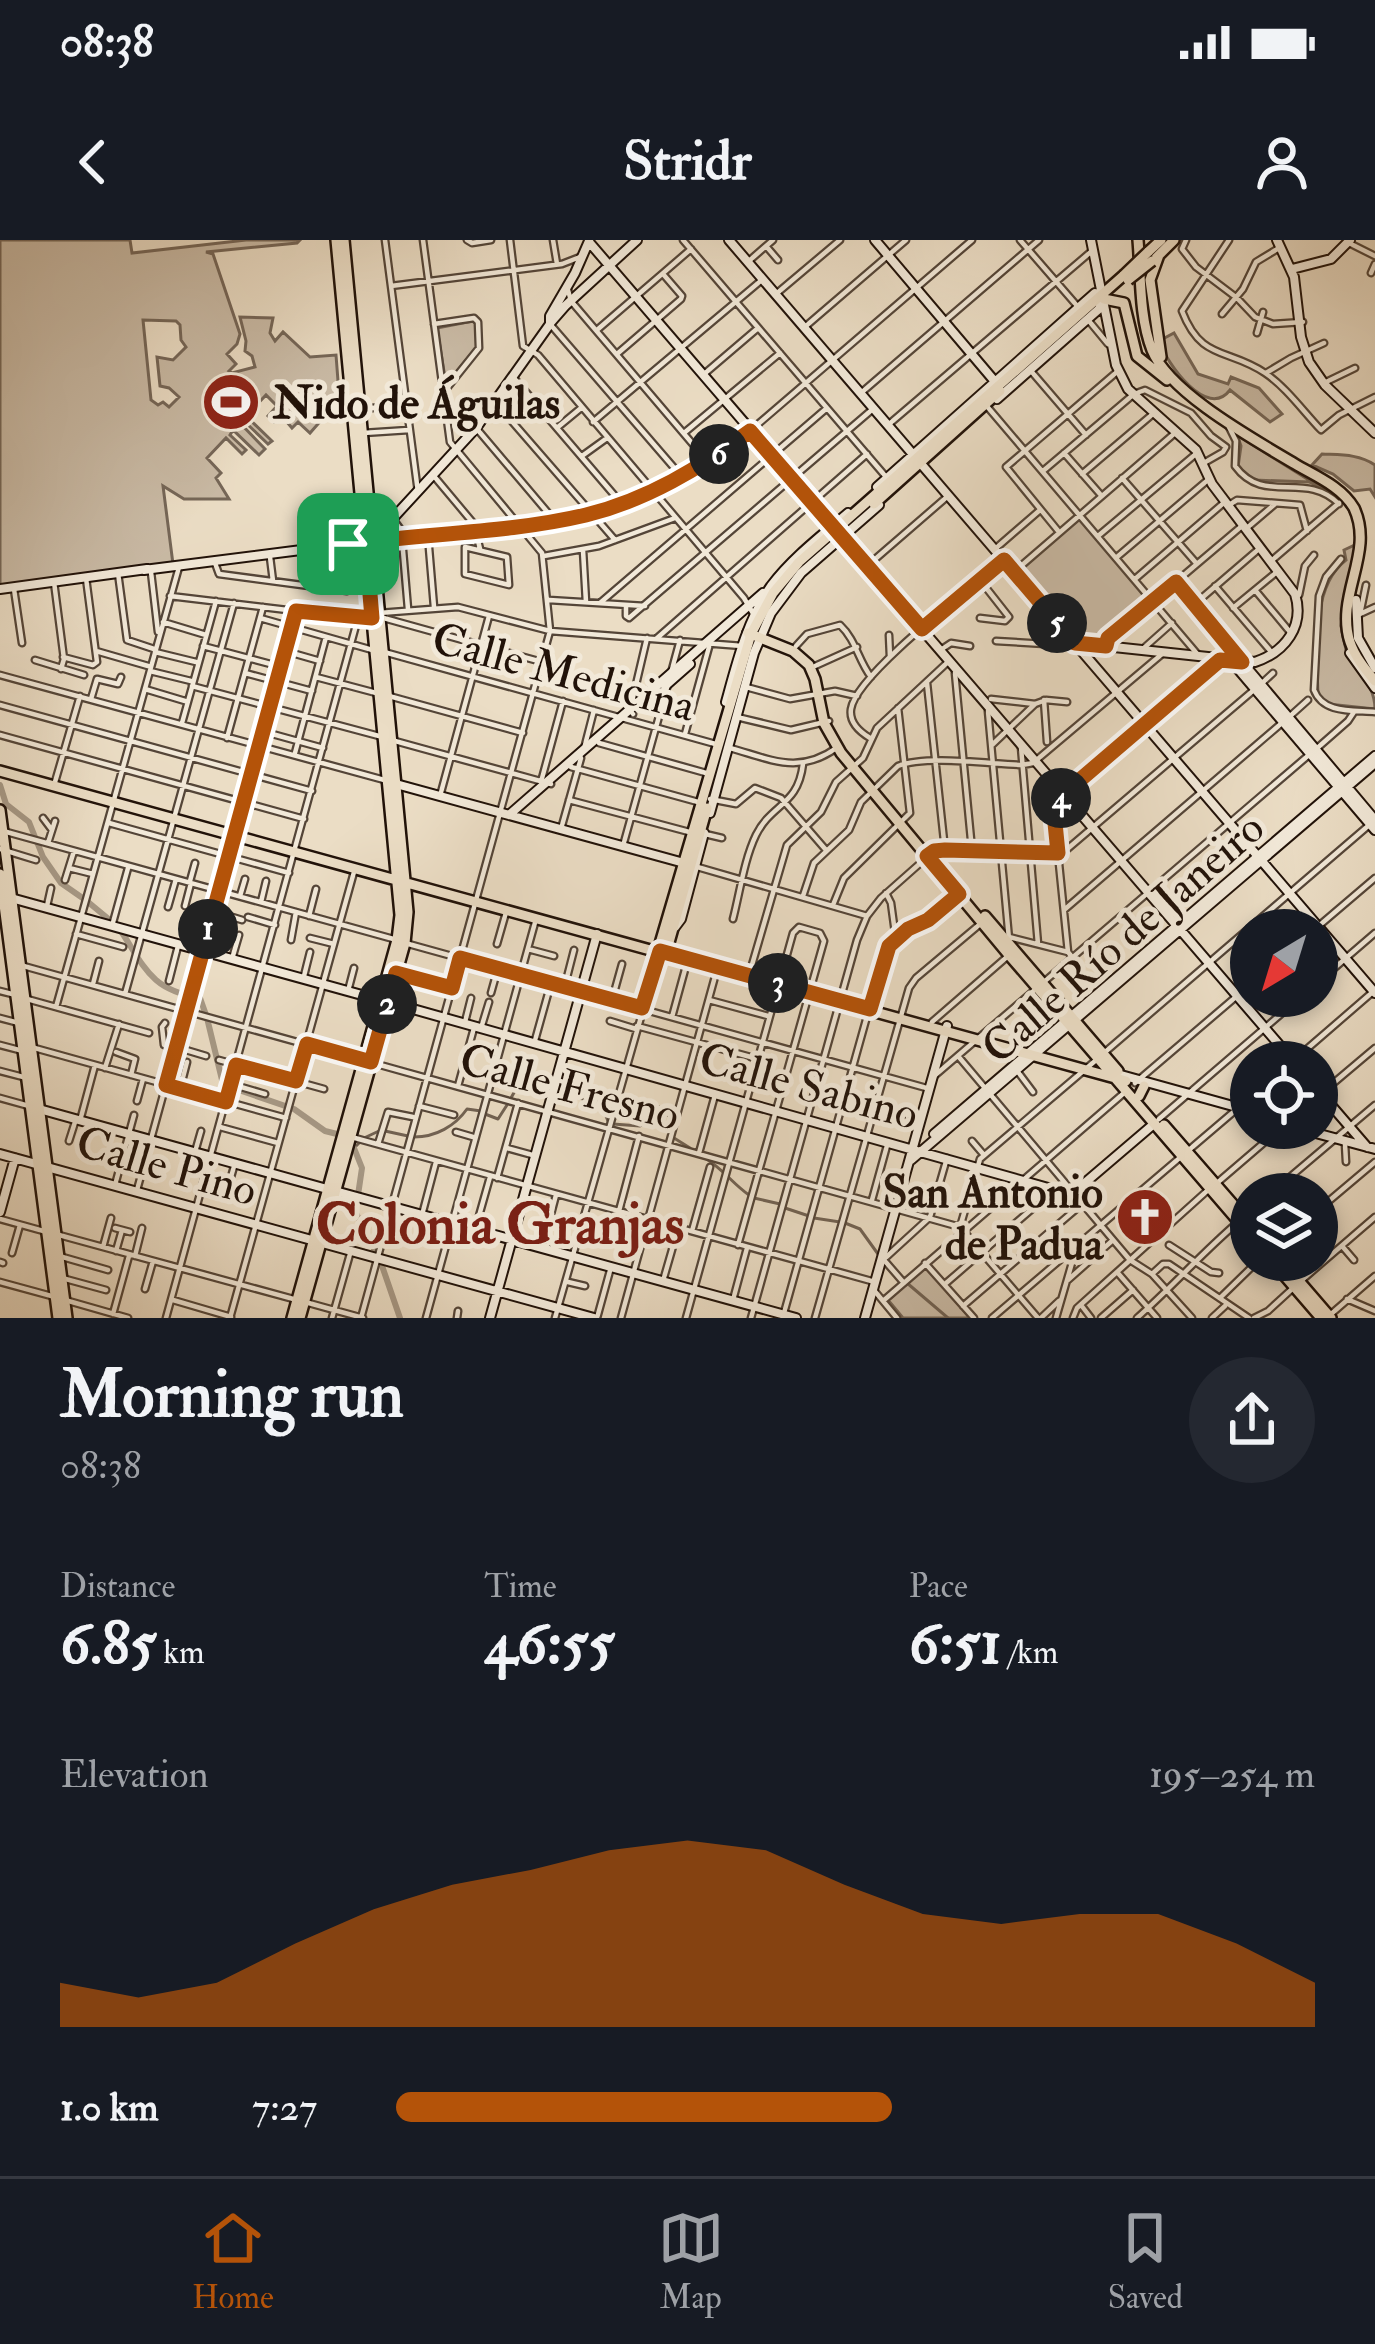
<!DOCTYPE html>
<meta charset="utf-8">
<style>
body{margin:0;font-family:"IM FELL Double Pica",serif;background:#242831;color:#f1f3f6;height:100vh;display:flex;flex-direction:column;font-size:45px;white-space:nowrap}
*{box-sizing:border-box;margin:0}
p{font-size:39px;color:#9ea1a6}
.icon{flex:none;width:66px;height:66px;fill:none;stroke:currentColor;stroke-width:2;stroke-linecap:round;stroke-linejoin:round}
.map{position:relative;height:1078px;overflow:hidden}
.drawer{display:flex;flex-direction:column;background:#171b24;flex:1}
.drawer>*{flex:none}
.needle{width:78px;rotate:218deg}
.fabs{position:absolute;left:1230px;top:669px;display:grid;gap:24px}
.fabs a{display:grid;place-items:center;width:108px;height:108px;border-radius:50%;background:#171b24;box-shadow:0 6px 18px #0003;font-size:60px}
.pin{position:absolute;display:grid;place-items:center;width:102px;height:102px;color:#fff;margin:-51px;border-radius:24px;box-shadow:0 6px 18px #0006}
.km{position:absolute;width:60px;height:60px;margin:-30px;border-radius:50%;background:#222;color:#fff;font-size:33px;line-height:60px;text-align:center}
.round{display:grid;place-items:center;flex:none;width:126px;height:126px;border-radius:63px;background:#242831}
.headline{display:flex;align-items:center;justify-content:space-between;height:204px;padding:0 60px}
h1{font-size:66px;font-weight:700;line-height:90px}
.stats{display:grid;grid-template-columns:repeat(3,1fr);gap:18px;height:204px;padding:12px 60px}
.stats div{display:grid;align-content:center}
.stats b{font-size:60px;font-weight:700}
.stats small{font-size:33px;font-weight:400}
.stats p{font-size:33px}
.chart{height:336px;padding:24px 60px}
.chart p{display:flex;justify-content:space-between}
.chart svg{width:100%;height:216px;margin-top:12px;fill:#b45309;opacity:.7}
ul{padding:0 60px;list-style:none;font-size:39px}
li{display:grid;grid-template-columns:192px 144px 1fr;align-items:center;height:90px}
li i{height:30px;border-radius:15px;background:#b45309}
.status{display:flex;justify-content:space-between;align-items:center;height:84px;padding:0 60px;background:#171b24;direction:ltr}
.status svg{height:33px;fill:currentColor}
header{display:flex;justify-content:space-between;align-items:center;height:156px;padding:0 60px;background:#171b24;font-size:54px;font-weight:700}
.dock{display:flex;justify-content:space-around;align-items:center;height:168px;border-top:3px solid #363941;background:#171b24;font-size:33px;color:#9ea1a6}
.dock a{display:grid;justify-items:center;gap:6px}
.dock .selected{color:#b45309}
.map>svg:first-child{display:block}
.green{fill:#c9baa5;stroke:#756657;stroke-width:3;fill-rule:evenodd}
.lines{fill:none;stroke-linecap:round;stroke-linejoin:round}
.stream{stroke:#716253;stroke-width:3}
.canal{stroke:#a69885;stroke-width:6}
.street-casing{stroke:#544538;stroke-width:9}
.secondary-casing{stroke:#211209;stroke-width:12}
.primary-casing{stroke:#211209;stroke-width:14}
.street{stroke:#f2e9d9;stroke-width:4.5}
.secondary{stroke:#f2e9d9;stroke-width:8}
.primary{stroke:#ebddc5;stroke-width:9}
.primary-bridge-casing{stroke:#211209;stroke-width:14;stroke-linecap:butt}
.primary-bridge{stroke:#ebddc5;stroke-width:9}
.route-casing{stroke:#fff;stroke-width:24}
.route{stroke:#b45309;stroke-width:15}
.labels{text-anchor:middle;stroke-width:10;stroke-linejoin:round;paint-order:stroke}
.poi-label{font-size:45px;font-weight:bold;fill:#211209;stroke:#f2e9d9;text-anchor:start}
.street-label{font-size:45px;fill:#211209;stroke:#f2e9d9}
.district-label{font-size:57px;font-weight:bold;fill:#7a1f14;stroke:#f2e9d9}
</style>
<div class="status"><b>08:38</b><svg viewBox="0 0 49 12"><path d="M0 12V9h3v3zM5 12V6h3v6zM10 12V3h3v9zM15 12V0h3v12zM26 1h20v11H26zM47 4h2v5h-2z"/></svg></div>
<header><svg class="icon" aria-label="back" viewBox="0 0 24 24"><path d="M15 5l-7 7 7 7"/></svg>Stridr<svg class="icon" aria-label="person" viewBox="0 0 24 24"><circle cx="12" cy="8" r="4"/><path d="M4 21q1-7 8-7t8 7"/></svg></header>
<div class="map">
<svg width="1375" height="1078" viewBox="0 0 1375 1078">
<rect width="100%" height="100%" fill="#ebddc5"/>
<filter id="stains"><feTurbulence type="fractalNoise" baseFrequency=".00167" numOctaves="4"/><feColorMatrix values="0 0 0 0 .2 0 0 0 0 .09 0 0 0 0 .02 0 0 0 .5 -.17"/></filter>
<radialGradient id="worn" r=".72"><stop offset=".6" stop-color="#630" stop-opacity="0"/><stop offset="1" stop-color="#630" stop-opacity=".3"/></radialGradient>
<path class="green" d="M0,0h130l2,13 114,-13h54l-3,3 -91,9 7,2 27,80 -3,10 -10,10 9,10 -7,7 3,2 23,-6 -3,-11 -7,-5 1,-10 -6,-24 33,1 -3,15 5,8 8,-9 27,25 26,-2 4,52 -6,8 -10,2 -14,16 -12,-11 -6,6 -11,-13 -7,7 -6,-6 9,-10 -11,-11 -20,21 26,25 -4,3 -25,-24 -3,3 25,26 -6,6 -26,-25 -3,5 16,15 -4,4 -16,-16 -19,20 14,15 -5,5 13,21h-45l-21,-13 10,78 -173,25zM143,80l33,1 4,4 1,15 5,7 -13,13 -16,-3 3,29 9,2 10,9 -10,10 -6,-5 -5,3 -7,-5z
M473,81l3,2 2,23 -32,38 -9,-56z
M1174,93l24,41 30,10 3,-7 28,11 23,26 -12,8 -40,-32c-23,30 -63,-26 -71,-49z
M1237,195l83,52 -11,-5 -55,-2 -16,-13 3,-21z
M1322,214c19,1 37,0 53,11v32l-5,-8 -16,2 -21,-17 -21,-9z
M1081,274l74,87 -48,41 -2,4 -29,-3 -61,-71z
M1357,304c5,28 -19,54 -15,86 3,31 33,49 33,79l-47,-5 -10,-8c-1,-41 -8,-109 28,-136l-2,-10z
M926,1026l44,52h-67l-15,-18z"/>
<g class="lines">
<path class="stream" d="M1266,212l74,47
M1346,265l7,12
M1344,361l-3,25 5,24
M558,845l26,15 16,2 8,19
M511,858l10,-18 11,-3 19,5
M485,874l13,5 9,-14
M613,884l27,2 12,-6h10l7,10
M385,891l23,5
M414,897c22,0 41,-11 53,-28l14,2
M364,898l15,-7
M674,898l16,10
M354,908l6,-6
M705,918c18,11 28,26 44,37
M754,958l26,6
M785,968l24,8
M814,978l26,4
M845,983l15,6 18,25
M907,1043l41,35"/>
<path class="canal" d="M0,545l6,19 23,18 14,35 18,26 23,16
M88,662l23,19
M121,691c24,37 30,59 79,67l6,17
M207,778l16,66 4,2
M233,848l61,21 31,22 12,3 17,14 8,20 -4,27
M357,959l-2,12 21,42
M380,1020l20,58"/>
<defs>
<path id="street" d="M385,0l33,252
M467,0l5,3 19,-3
M510,0l13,106 15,9 206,243 10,17
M553,0l4,24
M683,0l204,238
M1020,0l59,68
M1186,0l-4,9 14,18 41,31 18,19 18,7 30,-2
M1229,0l-47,71c19,50 46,37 83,62 21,14 38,38 56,57l18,-15 36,-18
M1349,3l26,13
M766,6l12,14
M750,20l23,-20
M1371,33l4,-9
M391,46l171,-22 18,-7
M568,50l3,11 137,161
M776,54l64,-54
M1222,74l21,-25 13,-27 23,-14
M1089,81l19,23
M434,84l40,-6 4,4 1,26 -36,45
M550,84l132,153
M806,86l100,-86
M597,90l94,-81
M1257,93l6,-21
M617,114l64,-55 1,-3 -19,-22
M1031,131l55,64
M1266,133l25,-15 33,-15
M703,135l55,-47
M514,138l107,125
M1324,143l31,-15
M861,153l178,-153
M496,163l119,137
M985,164l214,252
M390,167l16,-2
M363,169l18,-2
M593,182l170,-143
M888,185l205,-175
M558,187l23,-19
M1229,187l7,14 -1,25c29,40 70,4 104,38
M477,189l78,92
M363,193l46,-3
M684,193l96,-80
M1064,213l36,41
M582,216l25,-18
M1043,231l91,-77 11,-4 46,23 20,23 15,11 -3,5 -21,12
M1082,234l72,-61
M433,235l41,49 6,25
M1122,238l75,86
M1229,265l8,-5 63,5 7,26
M393,279l14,19
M1248,287l27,-23
M1059,292l-53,-65 112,-96
M428,296l6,71
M1098,296l99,-83
M388,299l167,-18 36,-7 102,-43 57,-40 222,-191
M402,299l6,70
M334,306l3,42
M465,307l42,10 2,28 -44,-11z
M995,309l45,-39
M583,310l3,52
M544,316l55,-10 76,-28
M270,317l3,24
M1117,317l92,-78
M1341,319l-15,18 -7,19 -5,94c9,24 39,20 61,22
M1270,322l69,-59
M215,323l4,11 128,17
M866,327l82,-71
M151,332l7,60
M1014,332l161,-139
M118,333l9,67 27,9
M1135,339l91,-78
M980,340l29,37 -4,4 -25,-3
M54,342l10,77 -3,10
M1176,342l65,79
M1215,346l58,68
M14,349l8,54
M1255,350l35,42
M1299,355l6,-29 9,-11
M170,356l159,19 43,3
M549,360l96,6
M600,363l227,-195
M1196,363l64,-55
M626,365v11l3,2 245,-210
M1233,368l45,-37
M379,373l79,-6 92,24 192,15
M1360,374l6,-29
M1360,374l15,-7
M380,377l162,45
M260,378l116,33
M163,382l43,13
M889,395l1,22
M656,399l211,-185
M996,401l49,3 19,-14
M1042,402l19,-15
M203,406l75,20
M796,406l11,-12 33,-9c16,15 18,35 31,52
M1106,406l6,-10 131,-111
M1145,407l27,-24
M942,409l9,-6 19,3
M96,411l52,15
M285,411l35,10
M155,412l41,10
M384,412l335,93
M63,417l30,8 4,-3 -11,-84
M35,420l49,15
M815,426l42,-19
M150,431l41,10
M245,433l67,18
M671,433l9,-33
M955,433l17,177
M0,435l388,106
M316,437l64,17
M927,443l18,167
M1260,445l13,-12
M192,446l187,50
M746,447l44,12 45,-8 22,5
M145,449l40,12
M389,456l134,37
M91,459l6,-20 21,5 3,-7
M991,459l44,5 11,-4 21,2
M1044,460l3,42
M0,465l312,86
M988,471l21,228
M633,474l-3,-4 17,-72
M737,477l54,13 38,-9
M1288,478l20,-18
M182,483l34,-122
M265,492l58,16
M685,494l24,-87
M0,495l304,84
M227,498l36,-131
M870,498c-10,-6 -21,-16 -19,-29 5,-35 123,-123 153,-149
M395,501l156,43
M599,503l107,30
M585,505l9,-35
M992,505l43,-41
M1021,507l17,197
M730,508c43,12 69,27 108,-1
M1315,510l33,-29 6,-9
M295,513l31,-116
M571,527l127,35
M55,542l25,-86
M541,542l22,-81
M1051,545l17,167 4,5
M440,556l49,-180
M710,559l26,5 19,-16 26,10 45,52
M569,560l124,33
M1053,563l167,-143
M43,578l9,12
M109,583l180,50
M561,589l20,-71
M3,591l394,109
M705,594l17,4
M48,603l7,-22
M623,606l45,-162
M0,609l36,11
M694,626l173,50
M69,628l24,6
M65,640l9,-29
M190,641l5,-18
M886,653l5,10 5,37
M240,656l5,-17
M803,656l11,-33 35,-33 12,-28 37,-36c28,-11 92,-2 124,-1l11,-2 129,-109
M261,662l5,-21
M833,665l11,-27 66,-65 -12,-105
M47,666l4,-18
M185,666l6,-23
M168,667l8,-28
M1064,670l219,-188
M213,671l29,9
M309,676l7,-27
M248,677l27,8
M733,679c7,-27 11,-59 23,-84 16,-32 42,-29 47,-71
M112,686l16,-58
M1314,690l61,-52
M76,694l47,13
M1009,697l59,15
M310,698l24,6
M291,700l5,-28
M405,703l525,146
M497,704l10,-35
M528,709l26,7
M232,719l7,-24
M20,725l342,95
M400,734l52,14
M749,735l38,-130 34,-33 15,-30 27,-24 14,-30 72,-67
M304,736l6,-24
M169,741l9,-35
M1317,743l58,-50
M93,744l6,-23
M565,745l9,-35
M0,751l16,4
M348,751l6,-23
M491,753l7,-25
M125,754l109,-391
M27,759l122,34
M612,760l10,-36
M709,760l59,16
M56,767l123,-440
M672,777l17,-62
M0,778l19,5
M610,781l26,8
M465,782l6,-24
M932,782l76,-66
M165,783l-3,4 2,18 11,5
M482,785l7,-23
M637,786l121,33
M534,804l17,-61
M0,805l23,6
M31,807l255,71
M176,807l30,9
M116,812l19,7 -4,16
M1104,813l264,-227
M958,816l172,204 22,14 40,44
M219,820l105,29
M1293,821l82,-71
M373,823l587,164 78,91
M105,828l14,-44
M1015,828l18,24
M0,831l27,7
M933,837l377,-323
M558,840l34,13
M1135,843l116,-99
M231,844l34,10
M458,846l16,-58
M180,849l7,-27
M1317,857l58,-49
M0,858l29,8
M619,859l58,16
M137,861l6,-22
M874,865l47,14
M419,866l35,9
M81,877l14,-52
M1159,879l143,-123
M220,887l58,16
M456,892l17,5
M355,898l520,144
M69,901l7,-22
M972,901l12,14
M378,904l10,-32 25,5
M1345,904l1,18
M507,908l29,8
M195,912l6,-21
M699,913l16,-58
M231,937l4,-14
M497,938l21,-75
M1217,943l64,-55
M115,945l19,-70
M137,950l159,-579
M1270,954l105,-89
M872,960l16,-58
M619,971l20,-75
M1317,971l58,-49
M422,975l14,-53
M0,979l47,13
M960,987l20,-68 115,-98
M115,988l15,4
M475,990l15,-53
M692,991l18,-64
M59,995l238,65
M1169,1005l42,27 8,1
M1342,1006l12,14
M103,1007l8,-29
M542,1008l14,-53
M116,1011l6,-21
M12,1013l8,-28
M59,1016l49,14
M135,1016l7,-28
M884,1020l20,23
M882,1021l48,-44 17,-59
M0,1022l3,1
M925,1023l49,55
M1117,1032l40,46
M1152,1034l11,-10h6l80,54
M62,1038l44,12
M1068,1040l45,-40
M1302,1040l73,-63
M663,1041l15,-52
M0,1042l55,15
M568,1042l17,4
M945,1044l109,-94
M145,1049l8,-28
M873,1049l24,29
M1220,1058l39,-38
M1347,1059l28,12
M65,1060l63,18
M173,1060l58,17
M733,1060l14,-52
M883,1061l241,-208
M305,1062l58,16
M1081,1065l10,13
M963,1066l119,-102
M784,1073l101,-361 23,-22 20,-10 35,-29
M113,1074l16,-58
M1330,1075l45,-39
M166,1078l192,-700
M230,1078l124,-446
M332,1078l18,-64
M361,1078l189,-687 -8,-78 -92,-111 -27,-202
M426,1078l110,-399
M457,1078l1,-7
M555,1078l104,-364
M597,1078l14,-51
M621,1078l98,-356
M686,1078l107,-385 6,-6 21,6 4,8 -86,304
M751,1078l106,-378 10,-24 14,-18 53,-47 124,2 7,-2 190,-162
M815,1078l94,-330 7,-10 63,-53
M992,1078l259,-221
M1041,1078l18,-17
M1056,1078l20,-69
M1073,1078l4,-10 131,-118
M1101,1078l32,-28
M1137,1078c35,-31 65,-65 100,-95
M1212,1078l13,-12
M1254,1078l14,-7 24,-22"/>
<path id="secondary" d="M729,0l646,753
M875,0l122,144
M1277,0l17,37 7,60 8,25 16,23 50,48
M589,2l705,820
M1292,29l39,-10 19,-19
M551,82l14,-16 72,-66
M997,159l102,-90 3,-8
M877,247l201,-179 17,-15 6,2
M144,330l228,-29 104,-113 74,-104v-8l25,-43 14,-32
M0,349l147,-20
M1356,360l2,38 17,30
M1076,403l179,19c30,-10 50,-36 40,-68l-83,-110 -16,-34 -68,-61 -12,-24 -25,-125
M1350,413l25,35
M1232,422l143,168
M1243,423l132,157
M665,446l25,-22
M726,462c11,-40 21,-81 45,-116 21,-28 50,-50 77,-73
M396,544l288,79
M710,573l44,-160 17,-40 30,-40 78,-68
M509,575l254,-222
M11,658l369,102
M675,687l6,-8 23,-86
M388,762l678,191h7l82,-70
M1121,835l130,36
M1317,849l50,58
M39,869l288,80
M1297,888l78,21
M934,894l441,-378
M0,914l594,164
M911,920l464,-397
M335,951l461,127
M0,972l15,-54
M490,1078l107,-384
M865,1078l82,-292"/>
<path id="primary" d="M1138,0c3,35 1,77 14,110 17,43 103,90 143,114 20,12 46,22 59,44 21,45 -19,87 -4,134 5,15 15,27 25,39
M1148,12l13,-12
M1159,15l-9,25 11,77
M1156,18l18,-18
M1104,59l20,4 13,53 30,24
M874,264l126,-113
M348,304l15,-21
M374,318l13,-19
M748,393l45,18 16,14 6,14 9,44 17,30 168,202 242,281
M0,531l1126,310
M0,570l67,508
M0,634l58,444
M985,676l133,155
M660,711l-1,-4 92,-313 22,-41 26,-31 325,-287
M666,713l41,-145
M1139,856l5,-10
M1164,885l87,100
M1271,1020l50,58
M1281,1020l50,58
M292,1078l105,-378 3,-25 -64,-675
M300,1078l105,-375 3,-31 -64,-672"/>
</defs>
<use href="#street" class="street-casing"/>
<use href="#secondary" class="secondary-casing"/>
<use href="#primary" class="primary-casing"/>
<use href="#street" class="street"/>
<use href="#secondary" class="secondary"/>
<use href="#primary" class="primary"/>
<defs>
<path id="primary-bridge" d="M1124,35l24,-23
M1128,40l24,-19"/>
</defs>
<use href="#primary-bridge" class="primary-bridge-casing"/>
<use href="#primary-bridge" class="primary-bridge"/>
</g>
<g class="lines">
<defs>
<path id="route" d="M750,191l172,198 82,-69 71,83 31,3 2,-8 68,-56 66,80 -22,-2 -167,143 5,50 -113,-3 -11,1 -7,5 32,38 -31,26 -20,9 -19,17 -19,63 -210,-58 -18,57 -182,-50 -8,30 -56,-15 -25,89 -64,-18 -11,37 -60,-16 -10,37 -60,-17 130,-474 76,7 -5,-59 -6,-8 -13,-7 15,-21 2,19c73,-9 149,-10 221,-27 61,-15 114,-47 164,-84z"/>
</defs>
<use href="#route" class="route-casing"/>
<use href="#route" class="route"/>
</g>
<defs>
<symbol id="stadium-disc" viewBox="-11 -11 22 22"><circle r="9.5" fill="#8f2418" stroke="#f2e9d9"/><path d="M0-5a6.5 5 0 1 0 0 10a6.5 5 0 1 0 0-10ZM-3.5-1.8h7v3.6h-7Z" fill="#fff"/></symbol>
<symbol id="church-disc" viewBox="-11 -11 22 22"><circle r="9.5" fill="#8f2418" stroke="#f2e9d9"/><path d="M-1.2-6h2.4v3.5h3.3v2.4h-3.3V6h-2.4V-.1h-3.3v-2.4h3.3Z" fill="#fff"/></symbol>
</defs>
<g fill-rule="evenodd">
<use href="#stadium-disc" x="198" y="129" width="66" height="66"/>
<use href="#church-disc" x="1112" y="944" width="66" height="66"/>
</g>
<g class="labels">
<g class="poi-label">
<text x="273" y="178">Nido de Águilas</text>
<text x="1103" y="967" text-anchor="end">San Antonio<tspan x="1103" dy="52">de Padua</tspan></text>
</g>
<g class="street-label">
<text transform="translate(564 431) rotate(15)" y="16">Calle Medicina</text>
<text transform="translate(1122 697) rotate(-41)" y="16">Calle Río de Janeiro</text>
<text transform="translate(809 845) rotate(15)" y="16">Calle Sabino</text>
<text transform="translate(570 846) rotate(15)" y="16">Calle Fresno</text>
<text transform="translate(167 925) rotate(16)" y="16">Calle Pino</text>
</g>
<g class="district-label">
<text x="500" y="1003">Colonia Granjas</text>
</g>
</g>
<rect width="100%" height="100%" filter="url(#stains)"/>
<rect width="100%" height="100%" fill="url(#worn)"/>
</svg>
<div class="fabs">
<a><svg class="needle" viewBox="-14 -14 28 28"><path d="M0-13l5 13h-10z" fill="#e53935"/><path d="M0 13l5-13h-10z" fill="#9ea1a6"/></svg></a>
<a><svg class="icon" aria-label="locate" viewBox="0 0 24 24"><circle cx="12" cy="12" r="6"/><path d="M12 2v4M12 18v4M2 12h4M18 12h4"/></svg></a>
<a><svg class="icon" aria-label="layers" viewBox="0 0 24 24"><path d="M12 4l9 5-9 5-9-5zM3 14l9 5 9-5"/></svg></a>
</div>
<div class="pin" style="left:348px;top:304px;background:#1e9e55"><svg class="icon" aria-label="arrive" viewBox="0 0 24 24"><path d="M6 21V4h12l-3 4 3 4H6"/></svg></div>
<b class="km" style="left:208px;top:689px">1</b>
<b class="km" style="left:387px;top:764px">2</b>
<b class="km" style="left:778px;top:743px">3</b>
<b class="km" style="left:1061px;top:558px">4</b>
<b class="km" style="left:1057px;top:383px">5</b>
<b class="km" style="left:719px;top:214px">6</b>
</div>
<section class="drawer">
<div class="headline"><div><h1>Morning run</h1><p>08:38</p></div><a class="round"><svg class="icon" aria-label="share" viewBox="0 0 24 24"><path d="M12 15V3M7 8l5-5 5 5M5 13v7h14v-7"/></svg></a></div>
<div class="stats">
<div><p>Distance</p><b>6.85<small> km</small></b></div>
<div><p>Time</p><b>46:55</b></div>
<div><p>Pace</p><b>6:51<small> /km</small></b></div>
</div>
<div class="chart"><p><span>Elevation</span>195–254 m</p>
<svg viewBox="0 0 160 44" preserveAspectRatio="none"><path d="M0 44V35L10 38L20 35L30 27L40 20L50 15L60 12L70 8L80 6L90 8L100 15L110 21L120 23L130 21L140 21L150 27L160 35V44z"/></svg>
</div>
<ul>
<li><b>1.0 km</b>7:27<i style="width:54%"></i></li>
</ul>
</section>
<nav class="dock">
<a class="selected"><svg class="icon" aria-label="home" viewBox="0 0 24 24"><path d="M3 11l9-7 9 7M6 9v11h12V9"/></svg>Home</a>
<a><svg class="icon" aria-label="map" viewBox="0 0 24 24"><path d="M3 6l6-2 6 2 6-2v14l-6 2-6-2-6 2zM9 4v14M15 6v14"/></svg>Map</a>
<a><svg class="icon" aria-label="saved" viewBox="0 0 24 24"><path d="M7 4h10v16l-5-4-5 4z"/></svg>Saved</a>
</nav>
